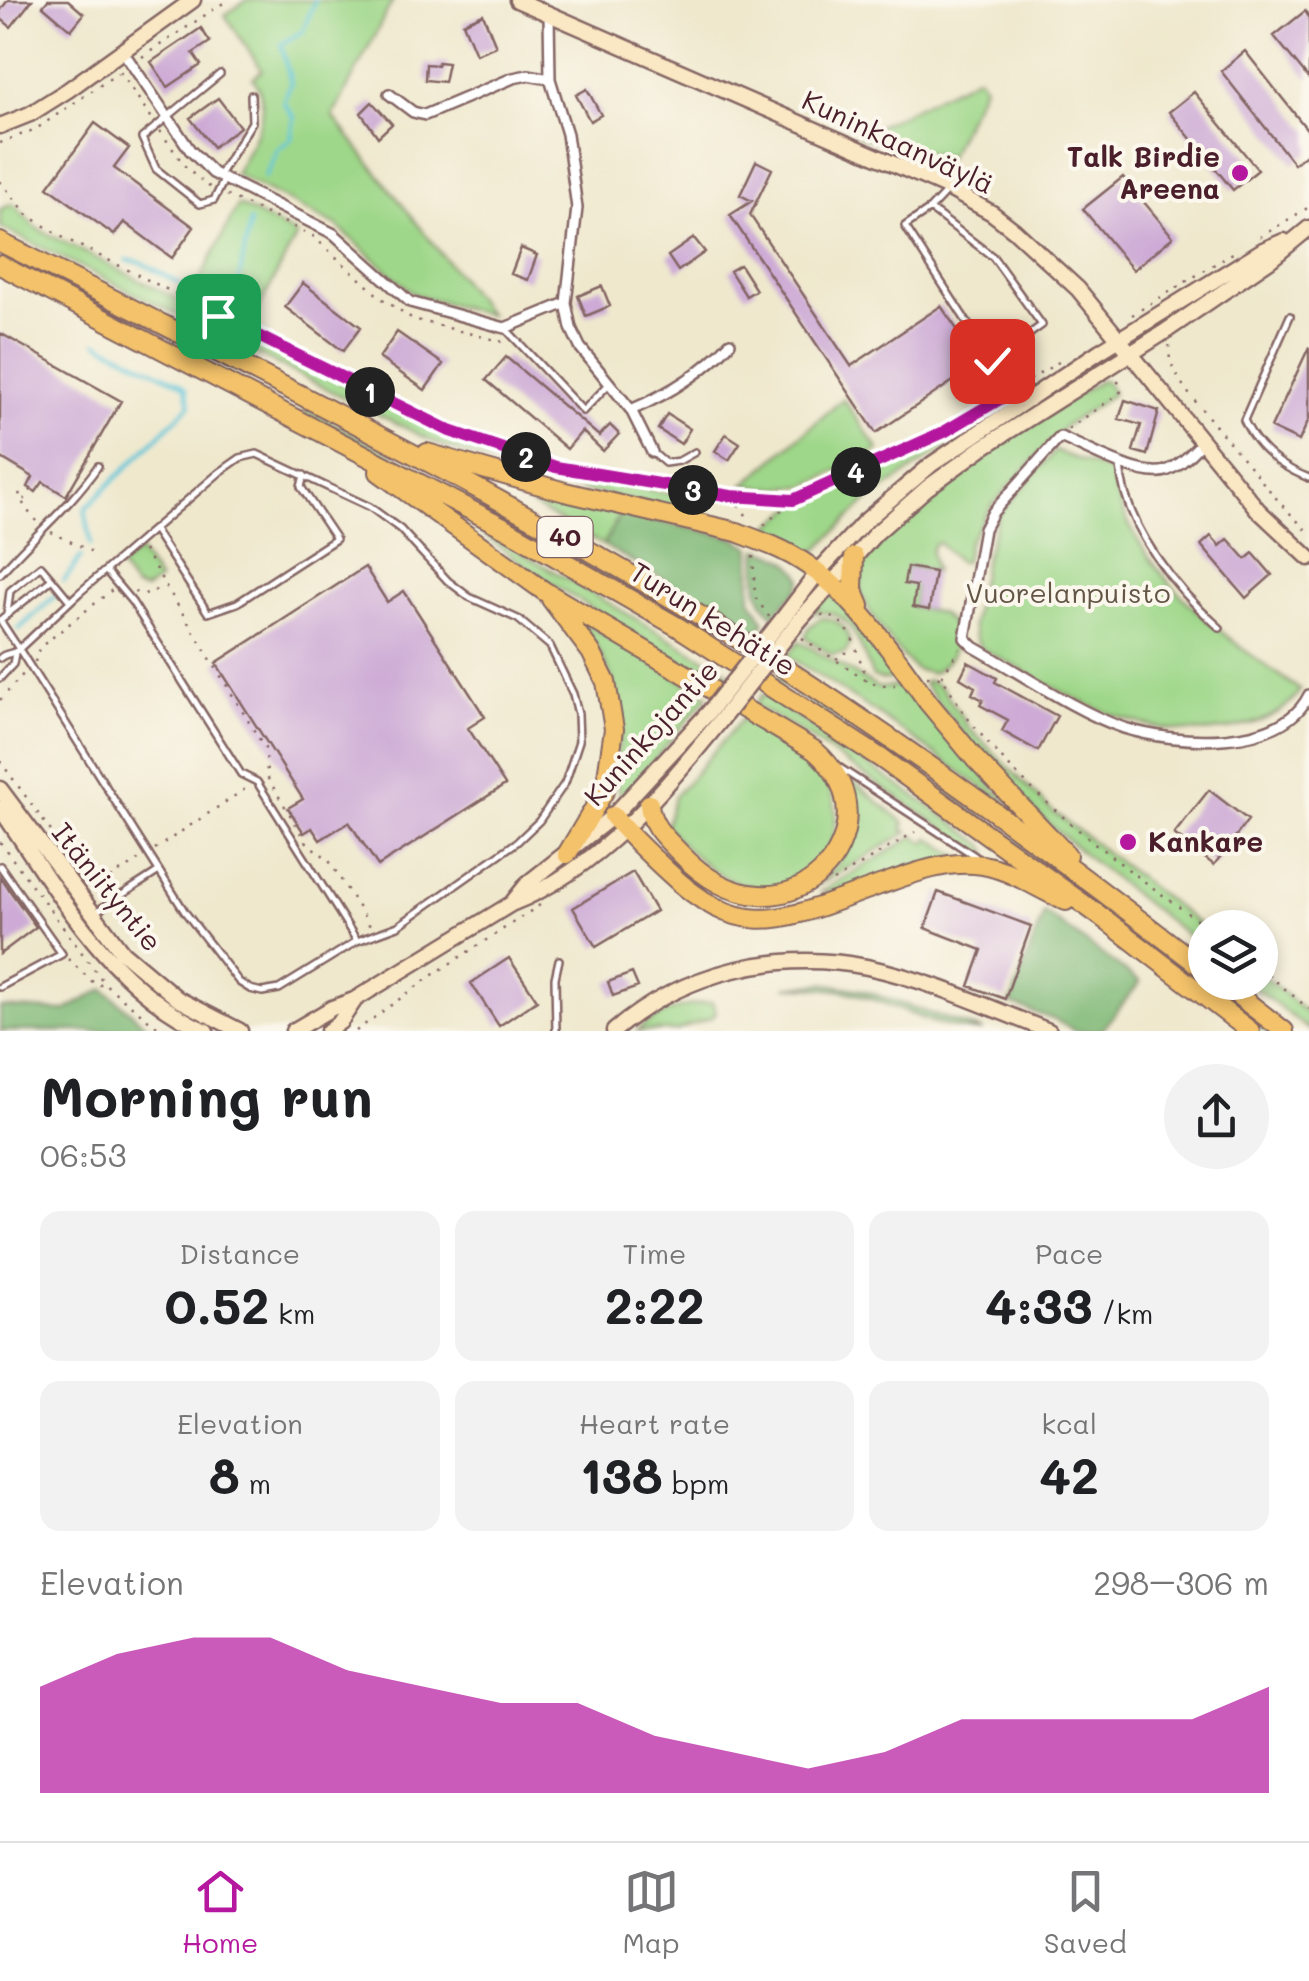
<!DOCTYPE html>
<meta charset="utf-8">
<style>
body{margin:0;font-family:Mali,sans-serif;background:#f2f2f2;color:#202124;height:100vh;display:flex;flex-direction:column;font-size:38px;white-space:nowrap}
*{box-sizing:border-box;margin:0}
p{font-size:32px;color:#757577}
.icon{flex:none;width:55px;height:55px;fill:none;stroke:currentColor;stroke-width:2;stroke-linecap:round;stroke-linejoin:round}
.map{position:relative;height:1031px;overflow:hidden}
.drawer{display:flex;flex-direction:column;background:#fff;flex:1}
.drawer>*{flex:none}
.tools{position:absolute;left:1188px;top:910px;display:grid;gap:20px}
.tools a{display:grid;place-items:center;width:90px;height:90px;border-radius:50%;background:#fff;box-shadow:0 5px 15px #0003;font-size:50px}
.pin{position:absolute;display:grid;place-items:center;width:85px;height:85px;color:#fff;margin:-42px;border-radius:20px;box-shadow:0 5px 15px #0006}
.km{position:absolute;width:50px;height:50px;margin:-25px;border-radius:50%;background:#222;color:#fff;font-size:28px;line-height:50px;text-align:center}
.round{display:grid;place-items:center;flex:none;width:105px;height:105px;border-radius:52px;background:#f2f2f2}
.summary{display:flex;align-items:center;justify-content:space-between;height:170px;padding:0 40px}
h1{font-size:55px;font-weight:800;line-height:75px}
.stats{display:grid;grid-template-columns:repeat(3,1fr);gap:15px;height:170px;padding:10px 40px}
.stats div{display:grid;align-content:center;border-radius:20px;background:#f2f2f2;text-align:center}
.stats b{font-size:50px;font-weight:800}
.stats small{font-size:28px;font-weight:400}
.stats p{font-size:28px}
.chart{height:280px;padding:20px 40px}
.chart p{display:flex;justify-content:space-between}
.chart svg{width:100%;height:180px;margin-top:10px;fill:#b5179e;opacity:.7}
.tab-bar{display:flex;justify-content:space-around;align-items:center;height:140px;border-top:2px solid #e0e0e0;background:#fff;font-size:28px;color:#757577}
.tab-bar a{display:grid;justify-items:center;gap:5px}
.tab-bar .current{color:#b5179e}
.map>svg:first-child{display:block}
.green{fill:#9ed789;stroke:#747b5a;stroke-width:2.5}
.forest{fill:#7eb875;stroke:#646c50;stroke-width:2.5}
.lines{fill:none;stroke-linecap:round;stroke-linejoin:round}
.stream{stroke:#5cc5d9;stroke-width:4}
.building{fill:#cdabd6}
.lane-casing{stroke:#846564;stroke-width:10}
.street-casing{stroke:#846564;stroke-width:14}
.secondary-casing{stroke:#846564;stroke-width:19}
.highway-casing{stroke:#846564;stroke-width:22}
.path{stroke:#846564;stroke-width:2.5;stroke-dasharray:2.5 8;stroke-linecap:butt}
.lane{stroke:#fff;stroke-width:5}
.street{stroke:#fff;stroke-width:9}
.secondary{stroke:#fae7c3;stroke-width:14}
.highway{stroke:#f3c26a;stroke-width:18}
.secondary-bridge-casing{stroke:#846564;stroke-width:19;stroke-linecap:butt}
.highway-bridge-casing{stroke:#846564;stroke-width:22;stroke-linecap:butt}
.secondary-bridge{stroke:#fae7c3;stroke-width:14}
.highway-bridge{stroke:#f3c26a;stroke-width:18}
.route-casing{stroke:#fff;stroke-width:20}
.route{stroke:#b5179e;stroke-width:12}
.poi-dot{fill:#b5179e;stroke:#fbf7ec;stroke-width:4}
.labels{text-anchor:middle;stroke-width:8;stroke-linejoin:round;paint-order:stroke}
.shield{fill:#fbf7ec;stroke:#7f6065;stroke-width:2.5}
.shield-label{font-size:25px;font-weight:bold;fill:#4a1f2b}
.street-label{font-size:28px;fill:#4a1f2b;stroke:#fbf7ec}
.poi-label{font-size:28px;font-weight:bold;fill:#4a1f2b;stroke:#fbf7ec;text-anchor:end}
.park-label{font-size:28px;fill:#635647;stroke:#fbf7ec}
</style>
<div class="map">
<svg width="1309" height="1031" viewBox="0 0 1309 1031">
<rect width="100%" height="100%" fill="#fbf7ec"/>
<filter id="ink" filterUnits="userSpaceOnUse"><feTurbulence type="fractalNoise" baseFrequency=".01" numOctaves="2"/><feDisplacementMap in="SourceGraphic" scale="20" xChannelSelector="R" yChannelSelector="G"/><feConvolveMatrix kernelMatrix="1 2 1 2 8 2 1 2 1" color-interpolation-filters="sRGB"/></filter>
<filter id="wash" filterUnits="userSpaceOnUse"><feTurbulence type="fractalNoise" baseFrequency=".0048" numOctaves="4" result="noise"/><feDisplacementMap in="SourceGraphic" scale="40" xChannelSelector="R" yChannelSelector="G"/><feGaussianBlur stdDeviation="2.25" result="paint"/><feColorMatrix in="noise" values="0 0 0 0 0 0 0 0 0 0 0 0 0 0 0 0 0 1.4 0 .05"/><feComposite in="paint" operator="in"/></filter>
<g filter="url(#wash)">
<rect width="100%" height="100%" fill="#efe8cd"/>
<path class="green" d="M247,0h146l-60,116 156,199 -75,-21 -77,-68 -102,-52c16,-31 41,-63 18,-96l9,-8 -37,-55z
M978,76l6,9 -36,72 -92,-20z
M13,204l22,23 17,9 438,220 77,20 124,21 -2,13c-85,-11 -171,-35 -251,-66l-438,-217v-18z
M238,205l59,30 -41,79 -58,-30z
M1101,380l5,1 7,13 -48,32 -73,79 -24,38 -3,19h-6l-20,-19 -5,1 -3,7 4,20 -28,-4 9,19 -3,21 27,6 17,16c0,22 -7,33 -25,44l-16,-3c-16,-14 -54,-63 -56,-83 -8,-65 190,-175 241,-207z
M1029,386l-18,17 -144,98 -51,50 -15,-1 -37,-19 31,-25 153,-70z
M843,399l36,51 -73,36 -40,2 -22,-3z
M305,408l274,146 164,98 -4,6 -249,-146 -186,-99z
M1055,451l56,21c19,99 112,164 189,218 -12,20 -35,31 -57,36 -95,25 -182,-36 -262,-78l-6,-10 -3,-13 13,-68 14,-42z
M478,476l143,37 -18,32z
M446,509l282,163 -11,13 -171,-105z
M139,551l20,30 -14,9 -10,-2 -15,-21z
M829,595l12,7 62,76 -21,2 -9,-3c-14,-30 -20,-72 -61,-64z
M821,618c17,0 26,9 29,26l-5,9 -13,2 -27,-18 4,-10z
M578,619l130,77 -85,101c-17,-20 1,-59 -2,-85 -6,-35 -22,-65 -43,-93z
M799,641l79,47 31,-3 102,123 -133,-94 -90,-58z
M779,675c170,111 333,233 492,356h-9l-292,-222 -195,-129z
M929,681l12,6 29,42 80,80 155,120v20c-67,-52 -137,-103 -197,-164 -30,-32 -57,-68 -85,-102z
M763,694l197,133 24,18 4,7 -6,2 -183,-123 -45,-26z
M742,719c26,15 57,28 77,51 37,46 10,117 -51,118 -41,1 -78,-33 -102,-62l8,-29z
M851,780l54,43 -3,5 6,4 -91,54c35,-31 40,-57 30,-101z
M915,836l10,7 4,-5 35,21 -130,34 -13,-1z
M1260,973l49,42v15l-61,-47 12,-1z
M712,1002l4,10 -3,5 -37,14h-39c22,-19 46,-26 75,-29z"/>
<path class="forest" d="M621,513l114,25 16,9v52l14,23 -11,15 -75,-49 -76,-43z
M758,549c18,4 35,12 44,29l-4,11 -25,26c-20,-19 -17,-40 -15,-66z
M1044,912l96,70 -39,49h-26l-20,-11 -45,-16z
M824,983l38,7 121,41c-42,0 -80,-22 -120,-35 -24,-8 -51,-9 -77,-9z
M104,989l48,42h-152v-24l64,4z"/>
<g class="lines">
<path class="stream" d="M265,177l13,-28 13,-10 3,-22 -11,-15 8,-19 -10,-39 22,-13 12,-31
M127,260l13,2 72,39 25,-10 13,-69
M91,544l-6,-35 105,-104 -4,-17 -6,-5 -83,-41
M64,581l17,-24
M19,629l37,-34"/>
</g>
<g id="blocks">
<path class="building" d="M8,0h24l-21,27 -11,-9v-7z
M48,0h20l16,14 -13,16 -28,-24z
M1305,11l4,6v62l-35,-43z
M483,14l13,32 -20,8 -13,-31z
M201,28l9,14 -17,11 8,12 -33,22 -17,-25z
M1245,51l64,81v20l-15,12 -73,-93z
M438,62l10,1 -4,19 -19,-2 1,-16 11,1z
M587,89l14,26 -11,6 -14,-26z
M1194,92l64,78 -25,20 -64,-78z
M218,98l22,29 -27,20 -23,-29z
M372,102l20,22 -14,13 -17,-24z
M95,123l34,25 -15,20 80,59 -22,31 -48,-36 -10,13 -66,-48z
M756,161l16,8 -22,46 101,151 90,-60 39,57 -104,70 -146,-218 22,-14 -12,-6z
M1123,177l50,60 -40,33 -50,-61z
M694,238l11,14 -27,19 -10,-15z
M521,248l16,7 -9,25 -17,-6z
M740,265l16,25 -10,6 -16,-25z
M303,283l58,44 -18,24 -58,-44z
M602,286l8,20 -24,10 -8,-20z
M397,332l46,32 -18,26 -46,-32z
M0,333l121,68 -55,95 -23,-14 -7,10 -8,-5 5,-10 -33,-20z
M1309,347v72l-10,22 -28,-13z
M506,357l93,79 11,-11 9,9 -16,17 -21,-20 -15,18 -81,-69z
M1125,400l34,11 -12,44 -14,-4 8,-26 -22,-6z
M667,414l23,15 -9,15 -23,-15z
M726,434l14,9 -11,17 -14,-9z
M1211,536l9,10 8,-7 18,20 7,-6 19,22 -26,23 -45,-53z
M365,567l22,35 17,-11 81,126 -17,11 37,57 -127,81 -29,-44 -29,18 -8,-12 -8,5 -16,-25 15,-9 -87,-136z
M907,567l28,5 -6,38 -16,-3 3,-21 -12,-2z
M968,662l29,16 -2,4 62,34 -19,35 -36,-20 6,-11 -28,-15 3,-5 -11,-6 3,-7 -15,-9z
M1209,790l39,30 -34,45 -40,-31z
M633,872l23,39 -60,36 -23,-39z
M0,877l36,50 -36,27z
M938,892l93,34 -26,73 -36,-13 13,-36 -57,-22z
M509,958l28,42 -38,26 -28,-43z
M632,973l6,14 -25,9 -5,-14z"/>
</g>
</g>
<g filter="url(#ink)">
<use href="#blocks" fill-opacity="0" stroke="#846564" stroke-width="2.5"/>
<g class="lines">
<defs>
<path id="lane" d="M220,74l-78,64 14,31 44,35 14,-4 10,-20
M218,177l34,-55 -1,-27
M930,209l63,48 49,68 -50,36 -87,-135 25,-17 17,-18
M1290,316l-46,104c13,29 36,47 65,58
M505,328l78,83 26,-27
M652,452l13,11 14,-2 16,-9
M1120,466c5,60 55,123 100,162
M154,530l54,83 29,-10 99,-64 -35,-52 3,-12
M106,571l26,31 109,172 16,8 100,159
M0,574c32,-37 70,-67 98,-108
M7,614l3,-23 31,-25 11,13
M0,620l19,29 166,263 54,70 11,7 12,3 17,-3 78,-48 41,-15 119,-84 22,-21 26,-38 14,-42 -1,-27 -5,-20 -23,-48 -32,-27 -49,-22 -21,-16 -48,-52 -30,-22 -113,-53 -17,4 -20,14 -141,121 -60,56c-6,6 -13,3 -19,9
M0,620l52,-41 18,22
M0,678l13,-14 2,-11
M834,764l141,92
M0,866l62,88 -62,33
M94,913l65,-42
M556,1031l-1,-53 4,-18"/>
<path id="street" d="M549,14l1,65 17,55 10,74 -11,95 5,25 9,19 51,63 21,42
M122,50l68,100 23,23 121,61 76,68 95,26 61,-25
M389,94l24,18 12,3 88,-37 15,-3 22,4
M631,410c37,-16 72,-37 99,-67
M1203,441c-10,11 -23,25 -37,30 -26,8 -81,-24 -106,-34l-67,75 -9,17 -19,109 9,9c45,25 102,65 150,81 51,16 157,24 185,-33"/>
<path id="secondary" d="M517,0l425,185 50,28 22,17 64,59 180,221 51,48
M0,126l30,-12 38,-24 125,-90
M787,613l32,-42 45,-49 68,-58 168,-113 163,-101 21,-9
M798,622l77,-88 52,-46 55,-40 181,-115 107,-73 39,-32
M0,789l122,163 56,47 62,32
M0,808c58,84 110,180 206,223
M512,903l16,-20 85,-67 96,-104
M293,1031l39,-23 22,-8 157,-96c87,-34 153,-113 210,-184
M328,1031l12,-9 14,-21
M614,1031c69,-59 164,-82 253,-64 62,13 123,41 182,64"/>
<path id="highway" d="M0,242c231,117 463,232 686,365 181,108 352,234 519,363
M0,265l507,264 171,98 204,132 221,159 147,113
M427,453l138,39 172,40
M379,472l165,119 270,159c92,77 -28,214 -133,104 -15,-16 -30,-27 -32,-50
M773,546c55,23 92,70 127,117
M854,557l-1,32 7,17
M551,599l40,53 15,30 8,47 -9,61 -38,64
M928,702l48,58 91,95
M613,816c16,20 35,37 54,55 78,75 120,47 210,15 32,-11 62,-24 97,-22 32,2 62,24 92,37
M1221,982l63,49"/>
</defs>
<use href="#lane" class="lane-casing"/>
<use href="#street" class="street-casing"/>
<use href="#secondary" class="secondary-casing"/>
<use href="#highway" class="highway-casing"/>
<path class="path" d="M142,57l86,-57
M120,72l33,48
M160,131l27,38 24,19
M0,143l36,-14 82,-56
M0,181l28,34 32,21 390,195 107,36 174,29 19,24
M227,195l86,41 68,62 32,21 94,24
M1260,237l49,-30
M1132,315l104,-64
M1169,345l1,17 15,27 96,115 28,29
M996,368l14,24
M1068,429l51,-35 2,-3 -5,-16
M19,493l6,15 12,13
M735,496l56,4
M24,500l8,-11
M702,509l4,-15
M764,525l29,-25 151,-67 118,-73
M51,532l41,20
M144,550l122,200 1,27 41,67 20,15 42,67
M753,556l2,41 15,21
M134,592l15,2 14,-8
M821,615c32,1 36,41 46,65
M802,638l66,43 11,4h16
M836,659l18,-11
M35,662l4,-14 73,-58
M927,676l14,1c11,14 18,31 30,45 64,82 153,145 237,206
M942,676l17,-27
M0,700l26,-29
M0,761l93,128 47,-30
M0,842l105,142 57,47
M155,849l93,-62
M833,881l82,-49
M68,959l29,27 6,-2
M1260,968l49,41
M356,1031l72,-53 112,-73"/>
<use href="#lane" class="lane"/>
<use href="#street" class="street"/>
<use href="#secondary" class="secondary"/>
<use href="#highway" class="highway"/>
<defs>
<path id="secondary-bridge" d="M709,712l78,-99
M721,720l77,-98"/>
<path id="highway-bridge" d="M737,532l36,14
M900,663l28,39"/>
</defs>
<use href="#secondary-bridge" class="secondary-bridge-casing"/>
<use href="#highway-bridge" class="highway-bridge-casing"/>
<use href="#secondary-bridge" class="secondary-bridge"/>
<use href="#highway-bridge" class="highway-bridge"/>
</g>
</g>
<g class="lines" filter="url(#ink)">
<defs>
<path id="route" d="M218,316l232,115 106,36 175,29 62,4 151,-68 66,-39 -18,-32"/>
</defs>
<use href="#route" class="route-casing"/>
<use href="#route" class="route"/>
</g>
<g class="poi-dot">
<circle cx="1240" cy="173" r="10"/>
<circle cx="1128" cy="842" r="10"/>
</g>
<g class="labels">
<rect class="shield" x="537.5" y="517" width="55" height="40" rx="8"/>
<g class="shield-label">
<text x="565" y="546">40</text>
</g>
<g class="street-label">
<text transform="translate(898 142) rotate(25)" y="10">Kuninkaanväylä</text>
<text transform="translate(713 619) rotate(32)" y="10">Turun kehätie</text>
<text transform="translate(651 733) rotate(-48)" y="10">Kuninkojantie</text>
<text transform="translate(107 887) rotate(51)" y="10">Itäniityntie</text>
</g>
<g class="poi-label">
<text x="1220" y="167">Talk Birdie<tspan x="1220" dy="32">Areena</tspan></text>
<text x="1148" y="852" text-anchor="start">Kankare</text>
</g>
<g class="park-label">
<text x="1068" y="603">Vuorelanpuisto</text>
</g>
</g>
</svg>
<div class="tools">
<a><svg class="icon" aria-label="layers" viewBox="0 0 24 24"><path d="M12 4l9 5-9 5-9-5zM3 14l9 5 9-5"/></svg></a>
</div>
<div class="pin" style="left:218px;top:316px;background:#1e9e55"><svg class="icon" aria-label="arrive" viewBox="0 0 24 24"><path d="M6 21V4h12l-3 4 3 4H6"/></svg></div>
<div class="pin" style="left:992px;top:361px;background:#d93025"><svg class="icon" aria-label="check" viewBox="0 0 24 24"><path d="M5 12l5 5 9-10"/></svg></div>
<b class="km" style="left:370px;top:392px">1</b>
<b class="km" style="left:526px;top:457px">2</b>
<b class="km" style="left:693px;top:490px">3</b>
<b class="km" style="left:856px;top:472px">4</b>
</div>
<section class="drawer">
<div class="summary"><div><h1>Morning run</h1><p>06:53</p></div><a class="round"><svg class="icon" aria-label="share" viewBox="0 0 24 24"><path d="M12 15V3M7 8l5-5 5 5M5 13v7h14v-7"/></svg></a></div>
<div class="stats">
<div><p>Distance</p><b>0.52<small> km</small></b></div>
<div><p>Time</p><b>2:22</b></div>
<div><p>Pace</p><b>4:33<small> /km</small></b></div>
</div>
<div class="stats">
<div><p>Elevation</p><b>8<small> m</small></b></div>
<div><p>Heart rate</p><b>138<small> bpm</small></b></div>
<div><p>kcal</p><b>42</b></div>
</div>
<div class="chart"><p><span>Elevation</span>298–306 m</p>
<svg viewBox="0 0 160 44" preserveAspectRatio="none"><path d="M0 44V18L10 10L20 6L30 6L40 14L50 18L60 22L70 22L80 30L90 34L100 38L110 34L120 26L130 26L140 26L150 26L160 18V44z"/></svg>
</div>
</section>
<nav class="tab-bar">
<a class="current"><svg class="icon" aria-label="home" viewBox="0 0 24 24"><path d="M3 11l9-7 9 7M6 9v11h12V9"/></svg>Home</a>
<a><svg class="icon" aria-label="map" viewBox="0 0 24 24"><path d="M3 6l6-2 6 2 6-2v14l-6 2-6-2-6 2zM9 4v14M15 6v14"/></svg>Map</a>
<a><svg class="icon" aria-label="saved" viewBox="0 0 24 24"><path d="M7 4h10v16l-5-4-5 4z"/></svg>Saved</a>
</nav>
